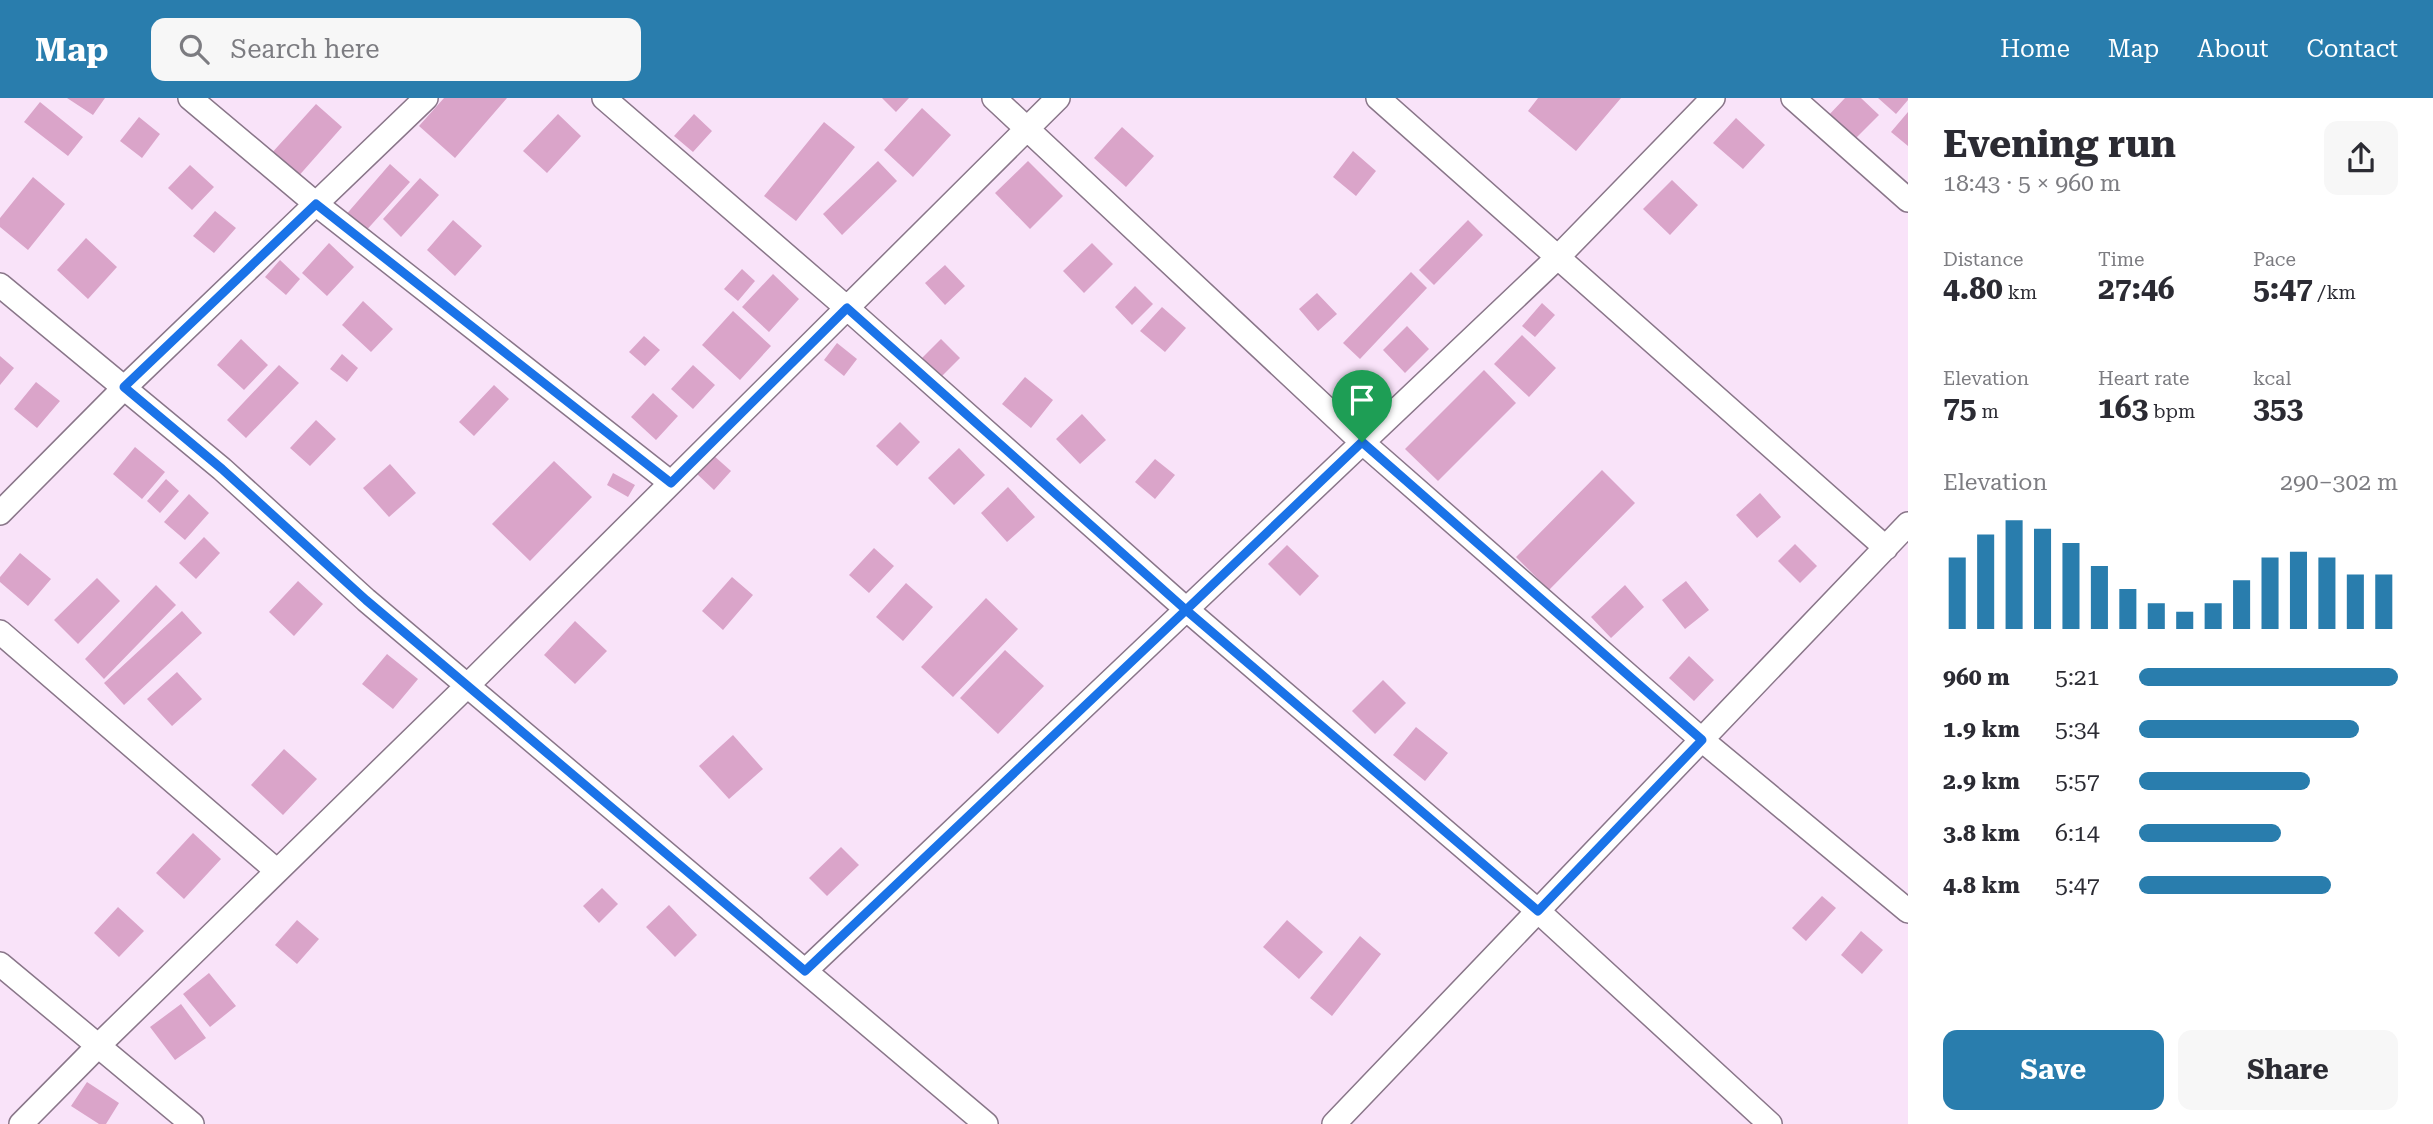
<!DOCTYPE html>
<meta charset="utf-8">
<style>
body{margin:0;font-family:"Roboto Serif",serif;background:#f7f7f7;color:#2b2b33;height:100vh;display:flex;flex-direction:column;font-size:26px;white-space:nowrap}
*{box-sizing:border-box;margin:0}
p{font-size:23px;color:#7c7c81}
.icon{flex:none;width:38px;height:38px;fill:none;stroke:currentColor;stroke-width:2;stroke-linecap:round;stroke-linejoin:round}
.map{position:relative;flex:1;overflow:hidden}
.drawer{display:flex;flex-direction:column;background:#fff;width:525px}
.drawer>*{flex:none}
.pin{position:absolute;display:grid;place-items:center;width:60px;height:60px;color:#fff;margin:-72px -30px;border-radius:50% 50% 50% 0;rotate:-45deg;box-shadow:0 0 7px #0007}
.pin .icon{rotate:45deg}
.round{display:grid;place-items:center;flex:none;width:74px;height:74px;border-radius:14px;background:#f7f7f7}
.summary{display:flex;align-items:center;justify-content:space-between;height:119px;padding:0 35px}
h1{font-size:38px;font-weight:700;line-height:52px}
.stats{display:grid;grid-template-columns:repeat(3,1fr);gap:10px;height:119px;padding:7px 35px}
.stats div{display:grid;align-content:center}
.stats b{font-size:30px;font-weight:700}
.stats small{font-size:19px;font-weight:400}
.stats p{font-size:19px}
.chart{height:196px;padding:14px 35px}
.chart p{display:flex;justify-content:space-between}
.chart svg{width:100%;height:126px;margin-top:7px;stroke:#297dad;stroke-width:6}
.cta{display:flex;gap:14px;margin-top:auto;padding:14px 35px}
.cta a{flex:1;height:80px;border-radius:14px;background:#297dad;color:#fff;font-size:28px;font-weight:700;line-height:80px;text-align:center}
.cta a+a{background:#f7f7f7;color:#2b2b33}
ul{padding:0 35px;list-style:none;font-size:23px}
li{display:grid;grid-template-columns:112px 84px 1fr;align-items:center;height:52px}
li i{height:18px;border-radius:9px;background:#297dad}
header{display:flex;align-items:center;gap:42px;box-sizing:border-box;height:98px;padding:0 35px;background:#297dad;color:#fff}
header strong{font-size:33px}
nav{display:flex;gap:38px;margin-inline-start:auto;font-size:24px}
.search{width:490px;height:63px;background:#f7f7f7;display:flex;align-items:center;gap:18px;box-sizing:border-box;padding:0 24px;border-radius:14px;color:#7c7c81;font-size:26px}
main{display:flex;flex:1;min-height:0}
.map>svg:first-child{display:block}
.building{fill:#daa4c9}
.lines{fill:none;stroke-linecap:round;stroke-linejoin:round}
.street-casing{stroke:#897689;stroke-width:26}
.street{stroke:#fff;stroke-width:23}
.route-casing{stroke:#fff;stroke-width:14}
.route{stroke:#1a73e8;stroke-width:9}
</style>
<header>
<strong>Map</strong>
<div class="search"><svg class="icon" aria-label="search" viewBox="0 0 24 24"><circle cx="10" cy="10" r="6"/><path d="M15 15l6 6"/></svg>Search here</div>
<nav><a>Home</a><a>Map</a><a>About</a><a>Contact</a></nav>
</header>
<main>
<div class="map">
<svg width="1908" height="1026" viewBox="0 0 1908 1026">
<rect width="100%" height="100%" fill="#f9e3f9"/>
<path class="building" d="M67,0h38l-12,17z
M444,0h63l-52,60 -36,-32z
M882,0h27l-13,14z
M1538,0h83l-45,53 -48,-40z
M1845,0h16l18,17 -28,28 -25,-25z
M1878,0h30v2l-12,14z
M40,4l43,35 -15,19 -44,-34z
M316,6l26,23 -46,52 -26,-24z
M922,10l29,27 -38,42 -29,-27z
M1908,14v34l-17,-14z
M558,16l23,22 -34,37 -24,-22z
M694,16l18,17 -19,21 -19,-16z
M139,19l21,17 -18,24 -22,-17z
M1736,20l29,27 -22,24 -30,-26z
M824,24l31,25 -59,74 -32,-25z
M1122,29l32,29 -28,31 -32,-29z
M1353,53l23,20 -20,25 -23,-19z
M878,63l19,20 -55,54 -19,-21z
M1028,63l35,35 -33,33 -35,-36z
M390,66l20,18 -47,52 -19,-17z
M190,67l24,22 -22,23 -24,-22z
M33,79l32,27 -37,46 -28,-23v-9z
M420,80l19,17 -38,42 -18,-18z
M1672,82l26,25 -28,30 -27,-26z
M215,113l21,17 -22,25 -21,-17z
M453,122l29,26 -27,30 -28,-26z
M1468,122l15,15 -49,50 -15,-15z
M86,140l31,29 -29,32 -31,-29z
M329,145l25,24 -27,29 -25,-23z
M1092,145l21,21 -29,29 -21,-22z
M280,162l20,19 -14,16 -21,-18z
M945,167l20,21 -20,19 -20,-22z
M742,171l13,12 -17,20 -14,-12z
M1411,174l16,16 -67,71 -17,-16z
M773,176l26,25 -30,33 -27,-25z
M1135,188l18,18 -21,21 -17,-18z
M1317,195l20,21 -19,17 -19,-22z
M363,203l30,28 -22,23 -29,-27z
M1542,205l13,12 -20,22 -13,-11z
M1162,209l24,21 -21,24 -25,-21z
M733,213l38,35 -31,34 -38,-35z
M1407,228l22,23 -24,24 -22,-23z
M1522,237l34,33 -27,29 -35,-33z
M644,238l16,14 -15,16 -16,-14z
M241,241l27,26 -24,25 -27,-25z
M941,241l19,19 -19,19 -19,-19z
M837,245l20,16 -13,17 -20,-16z
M342,256l16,14 -11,14 -17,-13z
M0,258l14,12 -14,17z
M279,267l20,18 -53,55 -19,-18z
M693,267l22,20 -22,24 -22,-20z
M1484,272l32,33 -78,78 -33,-32z
M1025,279l28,23 -22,28 -29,-24z
M36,284l24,19 -23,27 -23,-19z
M494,287l15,14 -35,37 -15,-14z
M653,295l25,23 -22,24 -25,-23z
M1082,316l24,26 -26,24 -24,-25z
M316,322l20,19 -26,27 -20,-18z
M900,324l20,20 -23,24 -21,-20z
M135,349l30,25 -23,27 -29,-25z
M959,350l26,27 -31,30 -26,-27z
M713,357l18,16 -17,19 -18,-17z
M1155,361l20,16 -20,24 -20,-17z
M554,363l38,36 -62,64 -38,-37z
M390,366l26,29 -27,24 -26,-29z
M1602,372l33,33 -86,87 -33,-33z
M613,375l22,12 -7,12 -21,-12z
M166,381l13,12 -19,22 -13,-12z
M1008,389l27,30 -28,25 -26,-29z
M1760,395l21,24 -24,21 -21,-23z
M189,396l20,19 -24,27 -21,-18z
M204,439l16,16 -24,26 -17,-16z
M1795,446l22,22 -17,17 -22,-22z
M1287,447l32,31 -19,20 -32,-32z
M874,450l20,18 -25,27 -20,-18z
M20,455l31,26 -23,27 -28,-24v-5z
M732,479l21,18 -30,35 -21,-19z
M97,480l23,23 -42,43 -24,-24z
M298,483l25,23 -29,32 -25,-24z
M1686,483l23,29 -24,19 -23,-29z
M906,485l27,24 -30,34 -27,-24z
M156,487l20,20 -72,74 -19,-20z
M1625,487l19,22 -33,31 -20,-21z
M986,500l32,31 -65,68 -32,-30z
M182,513l20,22 -78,72 -20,-22z
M575,523l32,30 -32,33 -31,-29z
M1005,552l39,36 -46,48 -38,-36z
M387,556l31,25 -25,30 -31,-25z
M1689,558l25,24 -20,21 -25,-23z
M177,574l25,27 -30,27 -25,-27z
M1383,582l23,23 -31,31 -23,-23z
M1416,629l32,26 -23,28 -32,-26z
M733,637l30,34 -34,30 -30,-33z
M284,651l33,30 -34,36 -32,-30z
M193,735l28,26 -37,40 -28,-26z
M841,749l18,18 -32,31 -18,-18z
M602,790l16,16 -19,19 -16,-17z
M1822,798l14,12 -30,33 -14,-13z
M669,807l28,30 -22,22 -29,-30z
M118,809l26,24 -25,26 -25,-24z
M297,822l22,19 -22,25 -22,-19z
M1287,822l36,32 -24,27 -36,-32z
M1861,833l22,19 -21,24 -21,-19z
M1360,838l21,18 -49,62 -22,-18z
M209,875l27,33 -26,21 -27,-33z
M181,906l25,34 -31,22 -25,-33z
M87,984l32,21 -13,21h-7l-28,-18z"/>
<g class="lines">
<defs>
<path id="street" d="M190,0l126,106 355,279
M604,0l243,210 339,301 352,302 232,213
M994,0l368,344 340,298 206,171
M1378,0l508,450
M1793,0l115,102
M0,187l222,184 144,131 620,524
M0,415l124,-125 302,-290
M0,534l277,239
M0,866l192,160
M805,873l753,-714 155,-159
M21,1026l78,-79 368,-359 591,-588
M1334,1026l574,-600"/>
</defs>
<use href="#street" class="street-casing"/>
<use href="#street" class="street"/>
</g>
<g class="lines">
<defs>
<path id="route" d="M1362,344l-176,168 -339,-302 -176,175 -355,-279 -192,183 98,82 144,131 439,371 381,-361 352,301 164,-171 -340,-298"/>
</defs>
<use href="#route" class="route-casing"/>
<use href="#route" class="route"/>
</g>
</svg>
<div class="pin" style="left:1362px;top:344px;background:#1e9e55"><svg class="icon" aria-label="arrive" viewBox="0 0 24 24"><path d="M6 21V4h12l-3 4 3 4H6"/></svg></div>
</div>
<section class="drawer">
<div class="summary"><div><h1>Evening run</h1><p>18:43 · 5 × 960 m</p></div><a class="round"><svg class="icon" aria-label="share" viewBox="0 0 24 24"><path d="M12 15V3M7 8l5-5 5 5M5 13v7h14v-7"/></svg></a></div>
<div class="stats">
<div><p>Distance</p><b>4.80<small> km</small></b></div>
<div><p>Time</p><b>27:46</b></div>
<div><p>Pace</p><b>5:47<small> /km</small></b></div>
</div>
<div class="stats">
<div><p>Elevation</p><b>75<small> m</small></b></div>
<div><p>Heart rate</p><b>163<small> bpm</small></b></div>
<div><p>kcal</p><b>353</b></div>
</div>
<div class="chart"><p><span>Elevation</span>290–302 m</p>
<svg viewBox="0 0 160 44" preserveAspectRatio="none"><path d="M5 44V19M15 44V11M25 44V6M35 44V9M45 44V14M55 44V22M65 44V30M75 44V35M85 44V38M95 44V35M105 44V27M115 44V19M125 44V17M135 44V19M145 44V25M155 44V25"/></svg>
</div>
<ul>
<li><b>960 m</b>5:21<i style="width:100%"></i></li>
<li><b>1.9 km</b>5:34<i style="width:85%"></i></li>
<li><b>2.9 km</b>5:57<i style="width:66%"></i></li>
<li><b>3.8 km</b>6:14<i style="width:55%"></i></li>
<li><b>4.8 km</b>5:47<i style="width:74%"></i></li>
</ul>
<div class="cta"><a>Save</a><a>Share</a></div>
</section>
</main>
